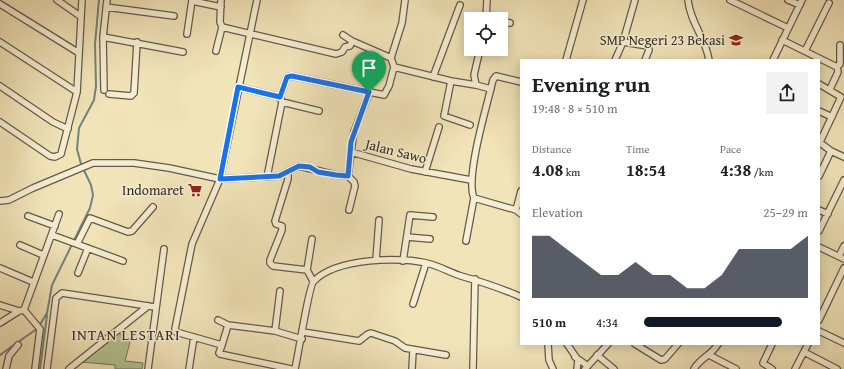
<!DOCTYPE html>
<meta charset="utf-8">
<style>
body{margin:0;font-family:"Gentium Book Plus",serif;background:#f2f2f2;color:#202124;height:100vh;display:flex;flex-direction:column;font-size:15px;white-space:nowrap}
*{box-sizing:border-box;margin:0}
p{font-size:13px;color:#757577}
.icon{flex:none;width:22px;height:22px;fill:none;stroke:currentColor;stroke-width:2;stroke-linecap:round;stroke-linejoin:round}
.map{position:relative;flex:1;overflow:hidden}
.side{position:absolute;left:520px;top:59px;width:300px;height:286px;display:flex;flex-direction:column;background:#fff;border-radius:0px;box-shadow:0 2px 10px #0003}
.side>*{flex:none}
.fabs{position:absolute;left:464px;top:12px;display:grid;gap:8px}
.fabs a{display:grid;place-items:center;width:44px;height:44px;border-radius:0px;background:#fff;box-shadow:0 2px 10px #0003;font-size:20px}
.pin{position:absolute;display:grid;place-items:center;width:34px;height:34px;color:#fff;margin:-41px -17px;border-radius:50% 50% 50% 0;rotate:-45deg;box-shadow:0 0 4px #0007}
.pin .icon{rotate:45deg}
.round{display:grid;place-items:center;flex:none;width:42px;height:42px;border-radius:0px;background:#f2f2f2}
.overview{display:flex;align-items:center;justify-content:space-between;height:68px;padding:0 12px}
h1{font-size:22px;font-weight:700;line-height:30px}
.stats{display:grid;grid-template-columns:repeat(3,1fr);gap:6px;height:68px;padding:4px 12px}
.stats div{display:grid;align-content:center}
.stats b{font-size:17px;font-weight:700}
.stats small{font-size:11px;font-weight:400}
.stats p{font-size:11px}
.chart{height:112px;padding:8px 12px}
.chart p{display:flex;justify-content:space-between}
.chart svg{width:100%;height:72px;margin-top:4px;fill:#111827;opacity:.7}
ul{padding:0 12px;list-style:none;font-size:13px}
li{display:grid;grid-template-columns:64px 48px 1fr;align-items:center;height:30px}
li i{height:10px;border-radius:5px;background:#111827}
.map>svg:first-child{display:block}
.green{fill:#b4c594;stroke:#74795c}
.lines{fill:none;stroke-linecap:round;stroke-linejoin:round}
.stream{stroke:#73847b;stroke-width:2}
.street-casing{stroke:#645b48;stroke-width:8}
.street{stroke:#f6edd2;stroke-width:5.5}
.route-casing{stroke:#fff;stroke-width:8}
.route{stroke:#1a73e8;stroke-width:5}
.labels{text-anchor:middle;stroke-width:3;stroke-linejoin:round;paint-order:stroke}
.poi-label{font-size:14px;fill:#352d23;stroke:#f6edd2;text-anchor:end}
.street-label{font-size:14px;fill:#352d23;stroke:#f6edd2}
.neighbourhood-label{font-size:15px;letter-spacing:1px;fill:#352d23;stroke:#f6edd2}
</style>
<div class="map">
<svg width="844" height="369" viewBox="0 0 844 369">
<rect width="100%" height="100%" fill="#f1e4b9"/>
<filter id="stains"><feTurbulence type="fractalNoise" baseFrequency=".005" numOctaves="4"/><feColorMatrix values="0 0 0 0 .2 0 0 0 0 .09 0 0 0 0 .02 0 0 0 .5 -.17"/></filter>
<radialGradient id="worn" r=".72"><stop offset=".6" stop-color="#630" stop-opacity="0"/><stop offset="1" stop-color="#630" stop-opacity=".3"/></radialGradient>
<path class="green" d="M118,332l12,10 -5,19 18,2 -1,6h-27v-4l-33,-3z"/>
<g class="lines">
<path class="stream" d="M0,355l38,-27 9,-15 5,-28 38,-77 3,-13 -2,-10 -10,-21 -4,-15 2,-21 15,-28 2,-14 -1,-42 4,-44
M40,369l7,-54"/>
<defs>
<path id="street" d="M57,0l23,16
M221,0l-1,22 2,5 114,27 6,-2 3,-5 5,-1 2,-5 39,17
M257,0l-37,179 -28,65 -17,85 1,3 46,13 6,-20 47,6 27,8
M688,0c2,22 18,39 21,60
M730,0l58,28
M788,0l12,5
M192,1l29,6
M0,4l79,49
M106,7l68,9
M486,17l8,2
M486,19l1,-19
M501,21l9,2
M187,34l5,-34
M343,35l9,6
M103,37l80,15
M782,40l55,27 1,5 -8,17
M0,42l77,50
M623,42l25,4 1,4 -4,10
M480,49l-6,26 2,10 15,4
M216,51l6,-24
M805,51l24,-48
M566,60l17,-60
M615,60l8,-18 12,-42
M773,60l29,-60
M394,67l57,14 25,4
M837,67l3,-3v-19
M433,77l27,-72
M451,81l-7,35 26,9
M521,82l-25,-6 -3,4c-6,26 -28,97 -19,118l42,12 5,4
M819,84l22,13 -21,45
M0,86l53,36 15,7
M238,87l42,10
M104,90l-1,-53 4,-37
M109,94l22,2 3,-3 3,-51
M280,97l7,-20 5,-1 92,19 5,-9 5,-19 -3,-9 11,-35 3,-23
M282,102l37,9
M819,111l13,6
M0,122l50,34 5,1 6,-3 16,-62 5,-92
M819,142l12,9 13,6
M351,152l3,-20 15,-39
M425,172l14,-45
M288,173v6l-13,42 1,3 6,2v4l-12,30v3l3,3 34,4 6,11
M348,176l6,6 1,4 -6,24
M819,176l12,-25
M267,177l15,-75 -2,-5
M0,201l9,-1 24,-12 60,-25h41l35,5 51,11 59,-3 20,-10 37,9 12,1 3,-24 60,17 60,11
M516,210l5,-19
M819,210l9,4
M28,216l27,10
M819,231l25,-51
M52,235l71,26
M407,237l23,2
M466,241l8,-43
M77,244l13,-26 38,14 4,-1 21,-24
M20,245l23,10
M819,247l25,12
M839,256l5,-10
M376,260l3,-40
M403,261l7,-46 23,2
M0,268l33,14
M307,270l5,-31
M78,273l10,-25
M413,304l13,-41
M0,305l19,6
M24,310l35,-96
M24,310l16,19 -5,40
M218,320l10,5
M819,320l25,-52
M0,323l19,-12 5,-1
M275,331l5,-40
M819,331l25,12
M303,332l56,9 9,-7 3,-1 24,8 10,7 41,7
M548,344l1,16 4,9
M567,344l11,16 -1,9
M635,344l26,16 4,-1 13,-15
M222,345l-3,8 1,1 71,15
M804,352l33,17
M597,355l17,14
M709,355l27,14
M575,357l13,9
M6,369l3,-13 9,-11
M47,369l9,-71 6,-5 93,14
M69,369l79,-63
M148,369l16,-120
M189,369l5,-32
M295,369c3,-13 14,-84 19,-88 22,-23 88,-25 116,-17 11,3 21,9 31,12 21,6 40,12 60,21
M412,369l1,-18
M473,369l2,-90
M585,369l23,-25
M694,369c6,-11 18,-14 24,-25
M772,369l-9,-6 9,-19
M795,369l13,-25"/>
</defs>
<use href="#street" class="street-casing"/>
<use href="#street" class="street"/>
</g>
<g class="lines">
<defs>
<path id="route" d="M292,76l77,16 -18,50 -3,34 -12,-1 -18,-3 -8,-5 -11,-1 -20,10 -59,3 18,-92 42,10 7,-20z"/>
</defs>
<use href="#route" class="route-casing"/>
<use href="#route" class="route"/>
</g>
<defs>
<symbol id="school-bare" viewBox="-9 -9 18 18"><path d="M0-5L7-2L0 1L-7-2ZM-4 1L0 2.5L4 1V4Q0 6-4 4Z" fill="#8f2418" stroke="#f6edd2" stroke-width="2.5" paint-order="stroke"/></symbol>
<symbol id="supermarket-bare" viewBox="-9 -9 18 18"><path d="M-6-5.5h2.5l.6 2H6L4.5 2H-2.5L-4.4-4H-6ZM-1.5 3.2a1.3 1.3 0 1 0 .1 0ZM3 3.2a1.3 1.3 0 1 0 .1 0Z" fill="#8f2418" stroke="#f6edd2" stroke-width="2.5" paint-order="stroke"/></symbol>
</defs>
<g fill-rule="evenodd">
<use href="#school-bare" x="726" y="30" width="20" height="20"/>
<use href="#supermarket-bare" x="185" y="180" width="20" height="20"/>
</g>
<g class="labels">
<g class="poi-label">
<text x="725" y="45">SMP Negeri 23 Bekasi</text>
<text x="184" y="195">Indomaret</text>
</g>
<g class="street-label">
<text transform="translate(396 151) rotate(14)" y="5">Jalan Sawo</text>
</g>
<g class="neighbourhood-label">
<text x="126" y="340">INTAN LESTARI</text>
</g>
</g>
<rect width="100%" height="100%" filter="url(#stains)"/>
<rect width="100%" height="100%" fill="url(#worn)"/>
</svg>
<div class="fabs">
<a><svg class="icon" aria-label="locate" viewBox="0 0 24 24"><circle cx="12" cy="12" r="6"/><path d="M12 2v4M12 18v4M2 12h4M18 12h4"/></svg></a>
</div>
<div class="pin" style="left:369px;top:92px;background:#1e9e55"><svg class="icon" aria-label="arrive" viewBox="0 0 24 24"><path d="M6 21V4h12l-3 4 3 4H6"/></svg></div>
<section class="side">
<div class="overview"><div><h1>Evening run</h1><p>19:48 · 8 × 510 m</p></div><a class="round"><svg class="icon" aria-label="share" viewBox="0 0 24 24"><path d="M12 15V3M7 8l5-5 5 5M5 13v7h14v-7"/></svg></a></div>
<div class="stats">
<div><p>Distance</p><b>4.08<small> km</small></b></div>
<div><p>Time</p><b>18:54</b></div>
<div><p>Pace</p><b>4:38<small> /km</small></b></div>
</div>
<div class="chart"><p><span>Elevation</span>25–29 m</p>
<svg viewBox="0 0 160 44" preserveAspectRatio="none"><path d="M0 44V6L10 6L20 14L30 22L40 30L50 30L60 22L70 30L80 30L90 38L100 38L110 30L120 14L130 14L140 14L150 14L160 6V44z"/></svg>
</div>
<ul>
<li><b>510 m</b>4:34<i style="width:84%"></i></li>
</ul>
</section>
</div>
